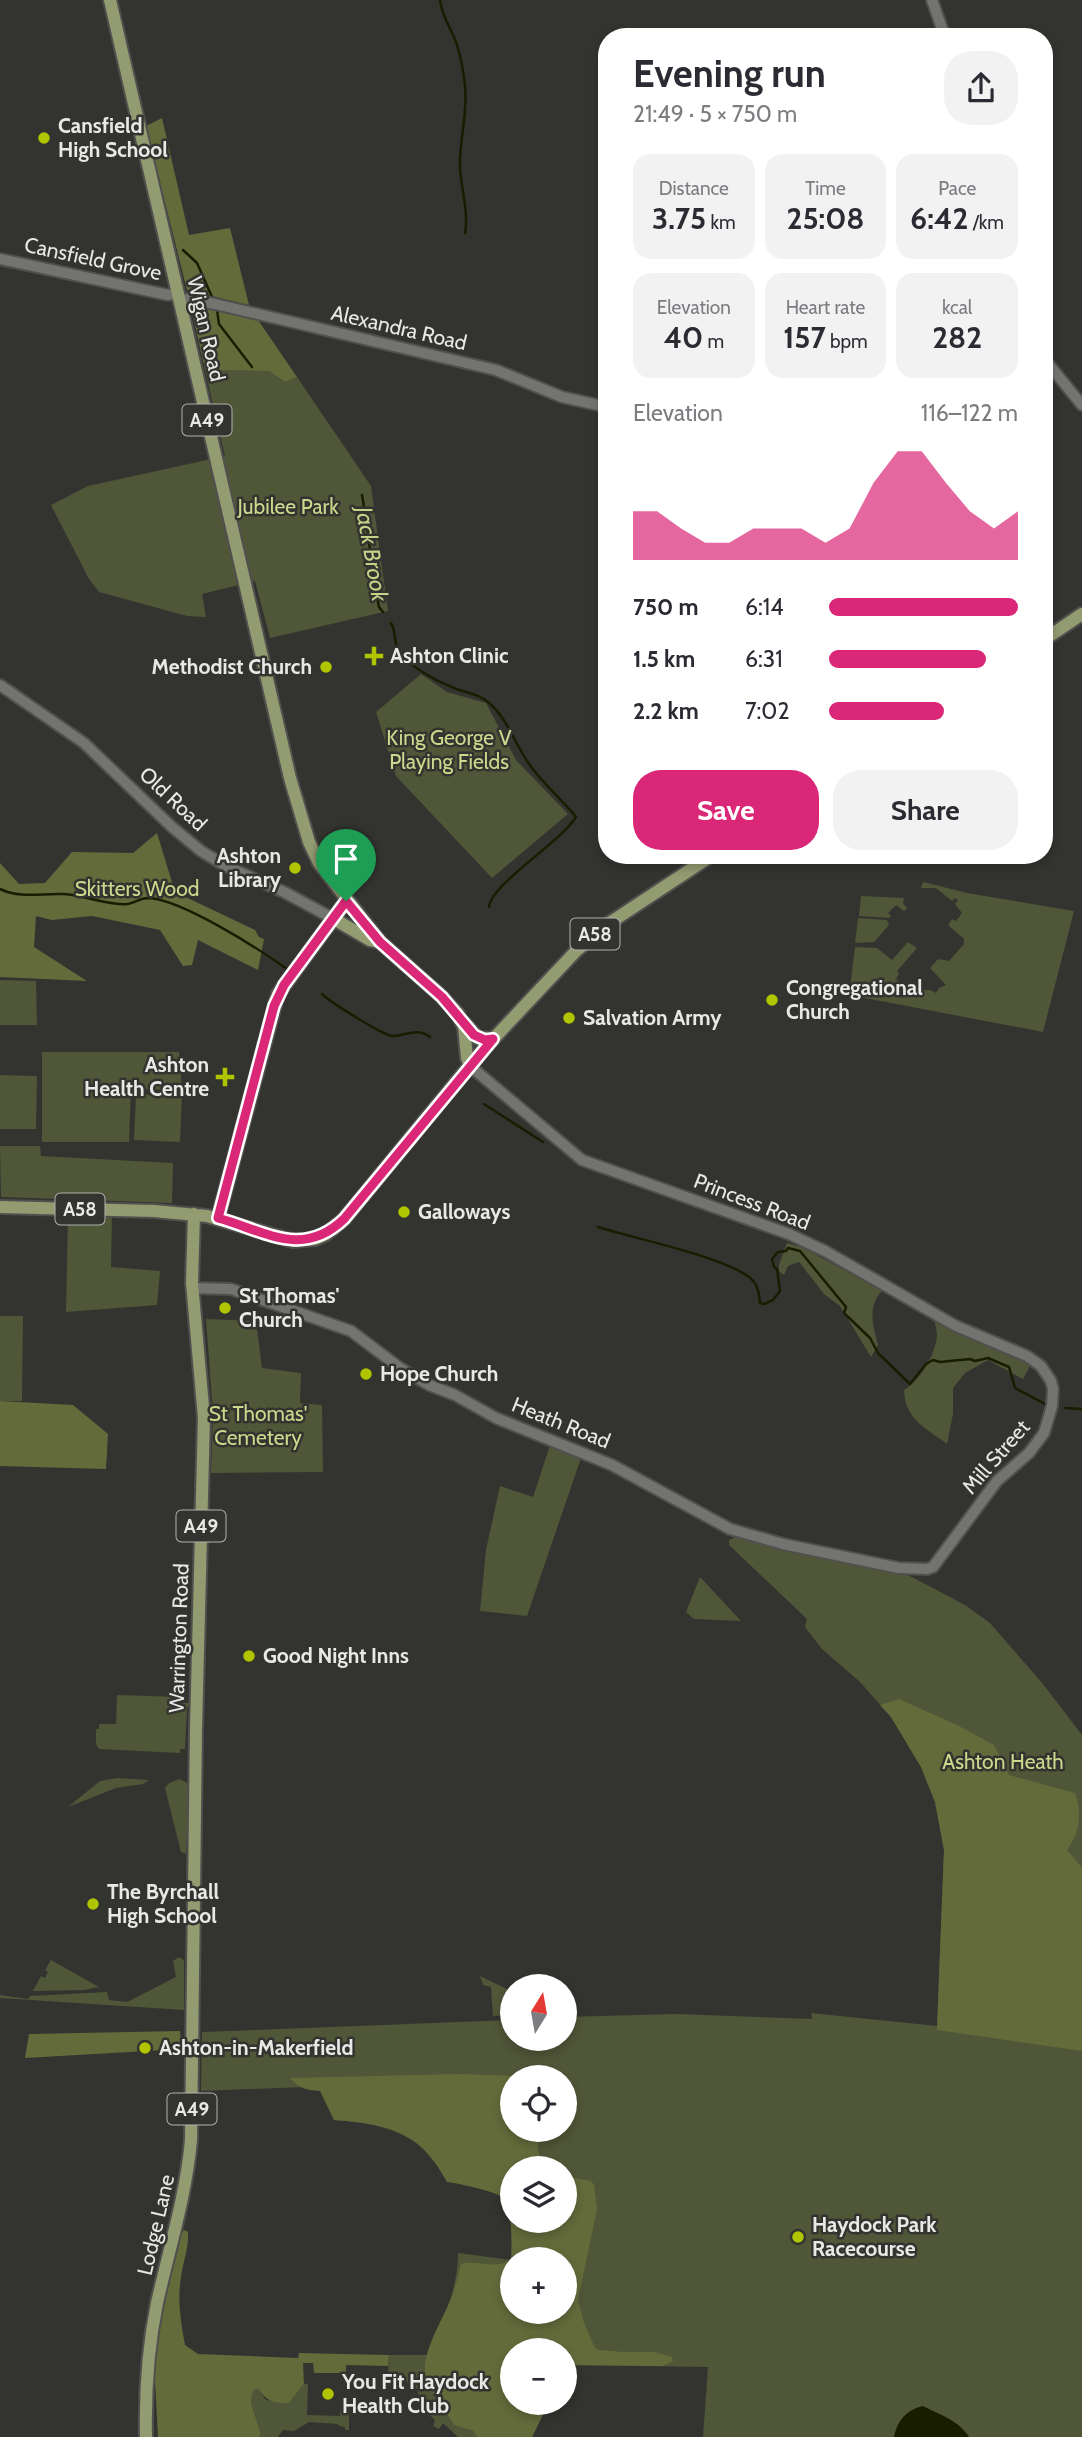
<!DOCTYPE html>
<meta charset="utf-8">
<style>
body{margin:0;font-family:Cabin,sans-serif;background:#f2f2f3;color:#2b2b33;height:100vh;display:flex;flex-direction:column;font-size:26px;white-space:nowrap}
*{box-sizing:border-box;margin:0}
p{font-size:23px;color:#7c7c81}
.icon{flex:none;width:38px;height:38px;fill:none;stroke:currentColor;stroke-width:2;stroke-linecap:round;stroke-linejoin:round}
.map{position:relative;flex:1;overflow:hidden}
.side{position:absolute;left:598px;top:28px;width:455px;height:836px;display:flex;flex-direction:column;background:#fff;border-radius:28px;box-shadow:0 4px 10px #0003}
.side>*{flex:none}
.needle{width:46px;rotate:11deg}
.buttons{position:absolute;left:500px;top:1974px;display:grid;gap:14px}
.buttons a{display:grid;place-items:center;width:77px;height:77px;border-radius:50%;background:#fff;box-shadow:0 4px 10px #0003;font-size:35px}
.pin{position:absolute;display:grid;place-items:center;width:60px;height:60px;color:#fff;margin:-72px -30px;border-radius:50% 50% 50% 0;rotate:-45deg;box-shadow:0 0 7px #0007}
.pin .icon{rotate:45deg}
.round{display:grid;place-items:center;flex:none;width:74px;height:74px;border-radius:28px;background:#f2f2f3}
.headline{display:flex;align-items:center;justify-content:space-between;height:119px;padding:0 35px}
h1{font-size:38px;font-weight:700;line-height:52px}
.stats{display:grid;grid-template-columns:repeat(3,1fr);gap:10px;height:119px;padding:7px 35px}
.stats div{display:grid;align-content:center;border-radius:18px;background:#f2f2f3;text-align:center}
.stats b{font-size:30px;font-weight:700}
.stats small{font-size:19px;font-weight:400}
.stats p{font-size:19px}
.chart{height:196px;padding:14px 35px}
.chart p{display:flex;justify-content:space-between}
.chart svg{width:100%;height:126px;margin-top:7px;fill:#db2777;opacity:.7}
.action{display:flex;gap:14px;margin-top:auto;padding:14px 35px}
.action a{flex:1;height:80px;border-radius:28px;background:#db2777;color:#fff;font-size:28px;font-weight:700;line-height:80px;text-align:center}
.action a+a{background:#f2f2f3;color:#2b2b33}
ul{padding:0 35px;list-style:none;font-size:23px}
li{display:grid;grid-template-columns:112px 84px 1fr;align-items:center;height:52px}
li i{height:18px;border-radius:9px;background:#db2777}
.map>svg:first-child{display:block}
.green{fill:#505638;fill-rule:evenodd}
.forest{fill:#636b3b;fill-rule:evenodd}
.water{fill:#191d00}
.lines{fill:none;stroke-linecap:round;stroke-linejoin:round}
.stream{stroke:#191d00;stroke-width:2.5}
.secondary-casing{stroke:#50514e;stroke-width:14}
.primary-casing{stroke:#50514e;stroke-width:16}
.secondary{stroke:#73746f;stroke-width:10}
.primary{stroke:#939b71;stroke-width:12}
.route-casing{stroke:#fff;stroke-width:14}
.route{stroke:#db2777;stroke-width:9}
.poi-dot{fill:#b0c500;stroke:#333430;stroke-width:2.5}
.labels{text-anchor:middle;stroke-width:5;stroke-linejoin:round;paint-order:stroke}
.shield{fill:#333430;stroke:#b2b3af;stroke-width:2}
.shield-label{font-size:19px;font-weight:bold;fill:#e8e9e6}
.poi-label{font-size:21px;font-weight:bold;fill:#e8e9e6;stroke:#333430;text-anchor:start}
.street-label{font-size:21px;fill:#e8e9e6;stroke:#333430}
.park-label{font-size:21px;fill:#cbd98d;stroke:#333430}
.water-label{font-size:23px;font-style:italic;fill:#c5d287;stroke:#333430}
</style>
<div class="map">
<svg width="1082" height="2437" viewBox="0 0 1082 2437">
<rect width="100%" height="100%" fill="#333430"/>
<path class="green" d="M205,370l64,1 16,11 12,-5 74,109 17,125 -118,27 -15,-57 -53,13 4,23 -19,-1 -88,-24 -10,-13 -38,-74 37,-19 137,-30z
M421,674l26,18 39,11 30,57 52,54 -76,64 -96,-102 -20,-64z
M923,882l44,11 107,18 -31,121 -194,-37 6,-48 22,1 15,12 16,-18 9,6 -20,23 2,3 -3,5 11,9 3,-3 7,5h13l6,3 3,-5 7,-3 -16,-17 8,-9 11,2 15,-17v-5l-16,-14 4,-6 4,2 6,-8 -7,-9 3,-4 -3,-2 -3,3 -16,-13h-15z
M861,896l43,2 -1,5 4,5 -3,3 -8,-6 -8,8 3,3 -2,2 -30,-2z
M858,918l29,2 2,5 -15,17 -19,1z
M0,980l36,1 1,44h-37z
M42,1052h137l3,38 -51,-1 -2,53h-87z
M0,1075l37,1 -1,53h-36z
M136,1094l46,2 -2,46 -46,-2z
M0,1146h40l1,10 132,7 -1,40 -171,-6z
M68,1214l44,1 -1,52 49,4 -3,34 -91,7z
M787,1243l15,4 80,44c-15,16 -9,34 -4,54l-7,12 -31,-51 -16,-12 -25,-32 -11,4 -4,9 -5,-4v-6z
M0,1316h23l-1,85h-22z
M206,1319l50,2 6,47 39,5 -1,30 22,2 1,67 -112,1 2,-60z
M934,1319l98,43 -9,17 -35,-19 -23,13 -12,15v26l-6,30c-21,-16 -42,-24 -43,-54 16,-9 31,-35 33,-54 0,-5 -2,-12 -3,-17z
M550,1445l31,13 -54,158 -47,-5 6,-61 14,-64 33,11z
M736,1537l172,38 57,30 25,18 53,61 39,51v702h-379l5,-70 -143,-2v-15h-52l-81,44 15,17 7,14 19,6 4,6h-19l-15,-14 -4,6 -6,-3 2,-6 -13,-12 -5,-20h-7c-3,-11 -11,-15 -22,-16l1,-17h38c15,-34 31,-64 31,-102l54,7 53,-39v-53l-126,-1c-23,-37 -65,-44 -105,-47l-5,-34 -128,5 1,-59 311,-12v19h52v-22l111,-3 136,5 -1,-6 126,13 7,-176 -9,-48 -14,-35 -30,-50 -31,-35 -38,-33 -17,-22 2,-8 -78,-74v-5zM513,2077h52v53h-52zM513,2259h52v53h-52z
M700,1577l41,44 -47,-2 -8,-7z
M117,1695l63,2v6h10l-3,5 -2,41h-5v4l-81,-4 -3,-5v-15h3v-5h17z
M117,1778l32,2 -6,4 -27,4 -48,19 32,-26z
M179,1779l7,3 3,5 -3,67 -5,-2 -16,-64 4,-5z
M179,1957l5,3v50l-184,-12v-3l28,4 2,-3 77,-4 2,8 18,2 49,-25 -3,-16z
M51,1960l48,27 -14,3 -52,1 8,-15 4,2 3,-6 -3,-2z
M480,1976l33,16v23l-20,1 -2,-29 -8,-2z
M304,2384h4l-1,31 33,1 1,-9 3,-5h5v28h-4v-3l-6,-1 -1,-2 -29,-2 -15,9 -11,-1 -5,7h-19l2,-3 -10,-31 2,-13 5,-1 8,11 23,3z"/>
<path class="forest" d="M162,118l27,117 41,-7 19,77 -62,-15 -41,-164z
M190,303l68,17 39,57 -12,5 -16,-11 -64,-1z
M157,833l18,59 80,38 4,7 5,2 -6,31 -60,-30 -6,25 -9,1 -23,-36 -68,-14 -40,4 -16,-4 -2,31 53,34 -87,-4v-114l19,21 26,-1 27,-31 61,1z
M0,1401l73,4 35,29 -2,35 -106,-3z
M899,1699l60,27 35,19 15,30 66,18c7,21 5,39 -8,57l15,18v183l-145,-21 7,-180 -9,-48 -14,-35 -30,-50 -11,-12z
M180,2031l2,18 -157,9 4,-24z
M460,2074l85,3h-32v53h26l-1,21 5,17h-30v53h52v-45l25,5 4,3 3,25 -19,91 6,23 11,25 4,2 24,2h32l17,5 1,4 -10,5 -96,-1 -2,4v-19h-52v53h36l-17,34h-55l-4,-6 -19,-6c-8,-16 -23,-29 -28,-46 -7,-24 18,-61 26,-83 4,-10 6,-21 9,-32 17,-5 35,7 50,-5 1,-14 1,-49 -6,-60 -5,-7 -49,-16 -58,-17 -27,-51 -59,-58 -113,-62l-14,-29c-14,-1 -20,-2 -30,-13zM565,2259v53h-52v-53z
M184,2230l4,2c1,17 -5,29 -7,45 -4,24 0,45 4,68l13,9 100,4 1,-5 90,2 -1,11 -42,-1v8h-32l-1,-10h-10l1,21 -15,19c-16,0 -21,-1 -31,-14l-5,1 -2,13 10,31 -2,3h-101l-4,-76 5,-45 14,-71z"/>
<path class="water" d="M923,2406c15,8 37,15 46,31h-75c3,-16 12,-27 29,-31z"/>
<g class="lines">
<path class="stream" d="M440,0c2,18 12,29 17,45 6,19 10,45 8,64 -1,20 -6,40 -5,59 1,20 9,46 5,65
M183,250l14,13 15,34
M217,310l2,14 33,43
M362,495c7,37 9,74 17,112l4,5
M391,623c6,10 2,22 9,30 12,15 36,28 54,35 12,5 24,5 34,14 22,18 29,50 48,71 12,15 27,28 40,44 -16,26 -84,66 -87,90
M0,889c21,10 41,4 64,5 21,1 42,12 63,10 7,-1 14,-6 21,-6 33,1 111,51 139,71
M322,994c8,8 62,42 71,42 13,0 24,-9 37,1
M484,1104l59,38
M598,1227c33,11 139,32 156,55 5,6 5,13 6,21l4,1 9,-4 7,-9 -3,-22 -3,-2 -2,-8 6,-7 8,-1 2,-3 12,3 46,56 -2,6 26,25 8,15 32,31 16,-20 7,-4 7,2 30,-3 5,2 13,-3 21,9 6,21 30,16
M1065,1408l17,1"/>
<defs>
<path id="secondary" d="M932,0l13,37
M0,259l168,36 10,-2
M179,300l9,-1 27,5 281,66 66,27 45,10
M1045,360l37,45
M0,685l84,58 88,84 29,24 25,15 58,26 50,27
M192,1288l39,1 120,42 49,37 29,17 26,10 41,23 116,47 118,64 53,15 116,24 28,1 6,-2 64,-86 32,-28 15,-20 8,-27 1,-17 -2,-8 -10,-15 -14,-10 -71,-30 -131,-75 -36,-17 -207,-74 -112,-94"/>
<path id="primary" d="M110,0l180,778 19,64 10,21 61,79 59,52 19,20 6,13 3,31 3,8
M1045,639l37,-25
M334,919l36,21 10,2
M464,1023l14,15 15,1
M0,1207l154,4 53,5 86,25 22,-2 11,-5 18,-15 137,-167 96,-102 34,-28 100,-66
M218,1218l60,-224 68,-93
M146,2437c-1,-45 2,-90 11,-134 12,-54 29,-107 34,-163l5,-412 8,-310 -12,-135 2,-69"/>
</defs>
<use href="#secondary" class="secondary-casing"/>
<use href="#primary" class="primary-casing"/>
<use href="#secondary" class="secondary"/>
<use href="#primary" class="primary"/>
</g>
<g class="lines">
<defs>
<path id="route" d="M346,901l34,41 62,55 32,38 11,5 8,-1 -149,180c-42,40 -79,12 -126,-1l56,-212 10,-21z"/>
</defs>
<use href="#route" class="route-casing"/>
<use href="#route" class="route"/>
</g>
<g class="poi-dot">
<circle cx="44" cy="138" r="7"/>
<path d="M370.5 645.5h7v7h7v7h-7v7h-7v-7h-7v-7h7z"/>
<circle cx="326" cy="667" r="7"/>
<circle cx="295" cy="868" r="7"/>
<circle cx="772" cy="1000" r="7"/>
<circle cx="569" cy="1018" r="7"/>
<path d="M221.5 1066.5h7v7h7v7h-7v7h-7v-7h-7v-7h7z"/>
<circle cx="404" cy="1212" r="7"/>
<circle cx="225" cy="1308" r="7"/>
<circle cx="366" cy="1374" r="7"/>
<circle cx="249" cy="1656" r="7"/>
<circle cx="93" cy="1904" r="7"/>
<circle cx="145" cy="2048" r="7"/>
<circle cx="798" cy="2237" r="7"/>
<circle cx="328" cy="2394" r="7"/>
</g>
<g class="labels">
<g class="shield">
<rect x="182.5" y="404.5" width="49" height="31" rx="5"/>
<rect x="570.5" y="918.5" width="49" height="31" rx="5"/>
<rect x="55.5" y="1193.5" width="49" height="31" rx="5"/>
<rect x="176.5" y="1510.5" width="49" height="31" rx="5"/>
<rect x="167.5" y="2093.5" width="49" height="31" rx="5"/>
</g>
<g class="shield-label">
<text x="207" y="427">A49</text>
<text x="595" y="941">A58</text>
<text x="80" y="1216">A58</text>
<text x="201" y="1533">A49</text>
<text x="192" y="2116">A49</text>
</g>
<g class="poi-label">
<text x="58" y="133">Cansfield<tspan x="58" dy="24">High School</tspan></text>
<text x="390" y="663">Ashton Clinic</text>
<text x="312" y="674" text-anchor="end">Methodist Church</text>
<text x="281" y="863" text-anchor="end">Ashton<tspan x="281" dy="24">Library</tspan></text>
<text x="786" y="995">Congregational<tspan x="786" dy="24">Church</tspan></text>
<text x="583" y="1025">Salvation Army</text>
<text x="209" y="1072" text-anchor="end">Ashton<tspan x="209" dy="24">Health Centre</tspan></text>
<text x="418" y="1219">Galloways</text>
<text x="239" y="1303">St Thomas'<tspan x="239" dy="24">Church</tspan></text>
<text x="380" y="1381">Hope Church</text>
<text x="263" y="1663">Good Night Inns</text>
<text x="107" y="1899">The Byrchall<tspan x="107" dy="24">High School</tspan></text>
<text x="159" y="2055">Ashton-in-Makerfield</text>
<text x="812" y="2232">Haydock Park<tspan x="812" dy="24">Racecourse</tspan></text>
<text x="342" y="2389">You Fit Haydock<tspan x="342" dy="24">Health Club</tspan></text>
</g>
<g class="street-label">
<text transform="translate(93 259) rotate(12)" y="7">Cansfield Grove</text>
<text transform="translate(399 328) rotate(13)" y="7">Alexandra Road</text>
<text transform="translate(206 329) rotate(77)" y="7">Wigan Road</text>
<text transform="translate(173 799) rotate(43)" y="7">Old Road</text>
<text transform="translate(752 1202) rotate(21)" y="7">Princess Road</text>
<text transform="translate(561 1423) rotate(22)" y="7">Heath Road</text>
<text transform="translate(996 1457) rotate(-49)" y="7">Mill Street</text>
<text transform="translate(179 1638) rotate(-88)" y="7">Warrington Road</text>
<text transform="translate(156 2225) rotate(-77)" y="7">Lodge Lane</text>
</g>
<g class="park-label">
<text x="288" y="514">Jubilee Park</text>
<text x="449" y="745">King George V<tspan x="449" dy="24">Playing Fields</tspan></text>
<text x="137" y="896">Skitters Wood</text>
<text x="258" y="1421">St Thomas'<tspan x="258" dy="24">Cemetery</tspan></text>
<text x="1003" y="1769">Ashton Heath</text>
</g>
<g class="water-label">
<text transform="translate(372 554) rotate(80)" y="8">Jack Brook</text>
</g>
</g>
</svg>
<div class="buttons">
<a><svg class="needle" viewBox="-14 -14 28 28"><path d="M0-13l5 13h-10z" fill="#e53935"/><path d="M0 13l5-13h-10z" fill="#7c7c81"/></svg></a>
<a><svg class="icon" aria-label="locate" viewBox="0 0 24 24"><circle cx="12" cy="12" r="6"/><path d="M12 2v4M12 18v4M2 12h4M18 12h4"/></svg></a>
<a><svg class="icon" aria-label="layers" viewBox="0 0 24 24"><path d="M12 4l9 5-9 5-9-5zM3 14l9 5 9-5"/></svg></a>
<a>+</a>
<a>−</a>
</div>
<div class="pin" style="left:346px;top:901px;background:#1e9e55"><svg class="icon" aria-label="arrive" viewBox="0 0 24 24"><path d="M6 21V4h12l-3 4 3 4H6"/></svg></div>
<section class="side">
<div class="headline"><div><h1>Evening run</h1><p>21:49 · 5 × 750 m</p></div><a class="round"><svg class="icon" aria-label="share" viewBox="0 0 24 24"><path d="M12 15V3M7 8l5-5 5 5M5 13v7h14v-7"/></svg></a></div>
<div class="stats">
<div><p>Distance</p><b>3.75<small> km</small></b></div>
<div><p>Time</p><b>25:08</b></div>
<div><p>Pace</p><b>6:42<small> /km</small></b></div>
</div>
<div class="stats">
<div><p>Elevation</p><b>40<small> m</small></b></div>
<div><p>Heart rate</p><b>157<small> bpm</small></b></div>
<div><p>kcal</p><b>282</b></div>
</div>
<div class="chart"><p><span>Elevation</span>116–122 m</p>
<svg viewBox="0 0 160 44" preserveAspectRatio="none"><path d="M0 44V27L10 27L20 33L30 38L40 38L50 33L60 33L70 33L80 38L90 33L100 17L110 6L120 6L130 17L140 27L150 33L160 27V44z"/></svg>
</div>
<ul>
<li><b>750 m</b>6:14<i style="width:100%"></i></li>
<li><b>1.5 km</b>6:31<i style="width:83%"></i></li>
<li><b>2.2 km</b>7:02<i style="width:61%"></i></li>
</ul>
<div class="action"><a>Save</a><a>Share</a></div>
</section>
</div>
